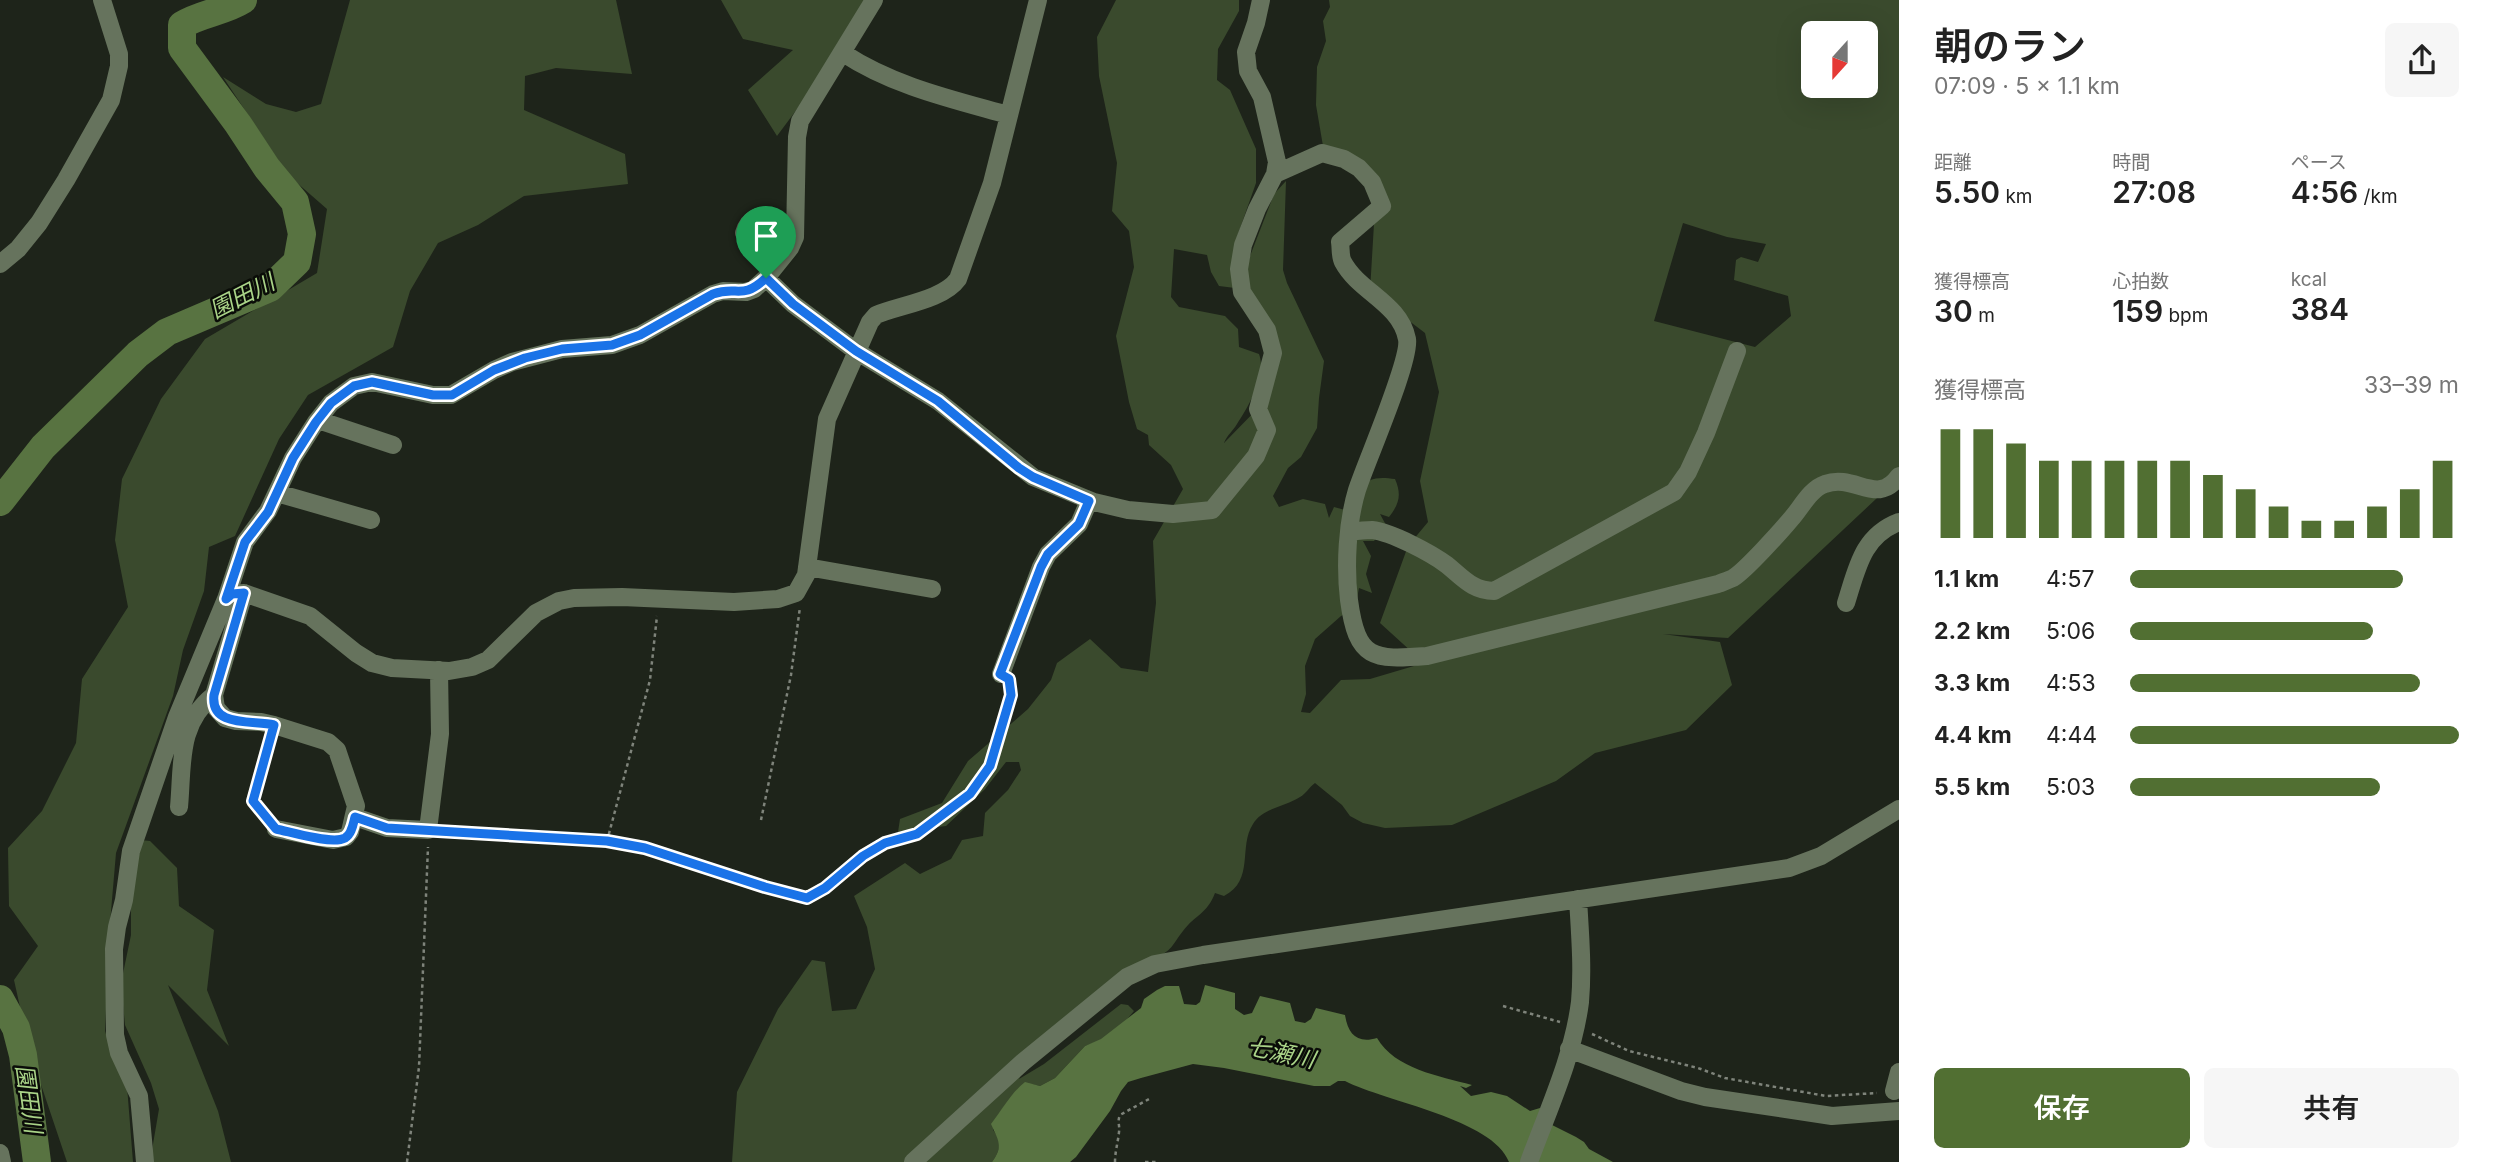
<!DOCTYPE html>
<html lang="ja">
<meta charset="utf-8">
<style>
body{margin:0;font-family:Inter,"Noto Sans JP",sans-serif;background:#f6f6f6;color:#222;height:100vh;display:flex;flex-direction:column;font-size:26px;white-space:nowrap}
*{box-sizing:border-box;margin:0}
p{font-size:23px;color:#767676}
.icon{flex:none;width:38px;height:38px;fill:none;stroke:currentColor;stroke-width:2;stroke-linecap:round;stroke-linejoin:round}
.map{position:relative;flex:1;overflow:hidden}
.drawer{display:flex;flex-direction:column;background:#fff;width:595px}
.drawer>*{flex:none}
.needle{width:46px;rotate:201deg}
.fabs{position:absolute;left:1801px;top:21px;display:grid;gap:14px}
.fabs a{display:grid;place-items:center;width:77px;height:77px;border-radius:10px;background:#fff;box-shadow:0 7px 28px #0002;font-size:35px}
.pin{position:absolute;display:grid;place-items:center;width:60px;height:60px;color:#fff;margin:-72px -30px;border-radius:50% 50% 50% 0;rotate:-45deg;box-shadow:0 0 7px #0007}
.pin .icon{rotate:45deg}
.round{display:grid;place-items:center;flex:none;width:74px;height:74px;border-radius:10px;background:#f6f6f6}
.summary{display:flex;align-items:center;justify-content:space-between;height:119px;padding:0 35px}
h1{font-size:38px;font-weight:600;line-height:52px}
.metrics{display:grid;grid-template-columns:repeat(3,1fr);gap:10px;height:119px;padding:7px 35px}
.metrics div{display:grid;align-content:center}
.metrics b{font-size:30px;font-weight:600}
.metrics small{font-size:19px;font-weight:400}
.metrics p{font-size:19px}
.chart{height:196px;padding:14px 35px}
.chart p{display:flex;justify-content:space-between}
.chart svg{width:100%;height:126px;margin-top:7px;stroke:#516f32;stroke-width:6}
.primary-button{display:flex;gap:14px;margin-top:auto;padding:14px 35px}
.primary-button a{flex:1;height:80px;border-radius:10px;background:#516f32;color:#fff;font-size:28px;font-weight:600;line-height:80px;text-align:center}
.primary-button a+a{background:#f6f6f6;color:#222}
ul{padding:0 35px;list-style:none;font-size:23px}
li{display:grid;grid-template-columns:112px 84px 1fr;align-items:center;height:52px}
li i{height:18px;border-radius:9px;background:#516f32}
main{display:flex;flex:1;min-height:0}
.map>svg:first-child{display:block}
.green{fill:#3a4a2d;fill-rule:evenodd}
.water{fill:#587341}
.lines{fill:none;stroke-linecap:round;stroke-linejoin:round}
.river{stroke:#587341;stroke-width:28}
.path{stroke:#7f847b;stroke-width:2.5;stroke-dasharray:3.5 3.5;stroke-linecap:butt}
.minor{stroke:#66735d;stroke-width:18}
.route-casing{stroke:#fff;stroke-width:14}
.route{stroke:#1a73e8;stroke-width:9}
.labels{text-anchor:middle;stroke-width:5;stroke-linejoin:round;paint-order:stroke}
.water-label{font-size:23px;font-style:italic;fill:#aad488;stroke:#0a0c08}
</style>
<main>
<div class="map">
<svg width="1899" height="1162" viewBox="0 0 1899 1162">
<rect width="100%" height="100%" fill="#1e241a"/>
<path class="green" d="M350,0h266l16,74 -76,-6 -31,8 -1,34 101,44 3,30 -104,12 -46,29 -40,18 -28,48 -17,56 -85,48 -29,44 -44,97 -26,11 -5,44 -21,59 -10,46 -57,157 -6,70 -5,108 11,34 11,21 6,76h-66l-37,-110 -16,-72 24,-34 -29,-40 -1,-58 34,-37 34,-68 6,-64 46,-72 -13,-67 7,-61 39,-80 44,-60 112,-66 10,-64 -39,-34 -65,-98 43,27 30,8 25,-8z
M721,0h144l-30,58 -58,78 -29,-46 45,-40 -50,-11z
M1116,0h123v11l-21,38 -1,31 13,10 26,59v34l-19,54 -2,51 -16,-2 -8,-14 -4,-17 -33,-6 -3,48 8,10 46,9 13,13 1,18 20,7c8,21 -10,52 -22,70 -4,7 -10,11 -13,19l39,-40 10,-17 -25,-99 -1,-18 3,-13 24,-62 12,-13 -3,89 4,13 37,78 -5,37 -2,30 -16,29 -13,11 -15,28 6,11 24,-8 22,5 4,14 5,-11 11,3c15,-24 19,-36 50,-31 7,16 4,25 -6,38l-9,-3 6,11 -12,16h-11l8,15 -5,18 6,19 -13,-5 -4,21 -14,7 -26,23 -10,27 1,28 -5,18 9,1 31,-33 29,-1 54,-16 -44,-40 28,-77 20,-24 -8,-41 19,-89 -14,-59 -55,-42 5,-84 -11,-36 -41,-25 -7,-41 1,-38 9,-26 -3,-20 7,-14 -1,-7h570v474l-6,9 -165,155 -65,-4 57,8 12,43 -46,45 -91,23 -39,28 -104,44 -67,3 -22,-5 -13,-7 -8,-11 -27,-22c-6,4 -9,11 -15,14 -15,10 -38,11 -47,27 -15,23 2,56 -29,72l-9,-3c-8,21 -20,22 -32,38 -11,14 -9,17 -26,27l-131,108 -7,13 25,-15 77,-60 7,1 6,6 -21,25 -28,10 -30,32 -15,8 -9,-2c-17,12 -35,25 -38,46 10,11 7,21 -1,32h-260l5,-70 41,-83 34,-49 13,2 7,49 24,-2 19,-40 -8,-42 -13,-31 51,-33 15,11 31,-15 11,-19 21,-4 2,-23 23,-23 13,-20 -2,-8h-13l-21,27 -39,37 -48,6 2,-13 42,-16 26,-42 60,-52 23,-29 6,-17 33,-24 31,29 27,4 8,-69 -3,-62 30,-52 -12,-24 -22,-20 -1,-10 -11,-6 -8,-27 -13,-66 18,-69 -5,-36 -17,-20 5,-48 -18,-87 -2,-39zM1813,33h53v53h-53zM1683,223l44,14 39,7 -8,18 -17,-5 -5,3 -2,20 54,16 3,20 -36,31 -101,-26z
M140,840l10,1 27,27 2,38 35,24 -7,60 22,56 -61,-61 50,126 13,51h-78l-1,-12 7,-41 -8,-26 -26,-58 -4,-42 10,-48v-37z"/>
<path class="water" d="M1205,985l30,8v16l9,6 8,-2 8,-17 30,7 5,18 10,2 6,-4 5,-11 29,7c3,19 12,29 32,23 18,31 62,38 95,47l-6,3 -6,-2 11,10 20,-4 16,4 23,15 10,-3v11l36,18 8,5 5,7 24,13h-104c-16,-43 -123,-60 -164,-81h-7l-8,5h-16l-90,-18 -31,-4 -52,14 -13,4 -7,9 -11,20 -34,46 -6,5h-78c12,-16 6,-22 -1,-38 11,-14 20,-31 34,-42l15,4 15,-8 30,-32 16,-7 40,-31 3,-9 13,-9 8,-4h14l5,18 12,1 4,-3z"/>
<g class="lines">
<path class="river" d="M0,502l43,-55 95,-93 29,-22 103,-44 27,-26 5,-28 -7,-32 -28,-34 -29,-44 -56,-76v-23c20,-12 42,-13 61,-25
M0,999l16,29 7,27 14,107"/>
<path class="path" d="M264,816l-11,-15 16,-60
M761,820l30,-145 9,-68
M442,831l57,5 97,3 49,9 120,39 42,11 18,-10 38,-32 22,-13 32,-9 53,-40 20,-28 21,-71 -1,-8
M607,841l43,-161 7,-64
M1503,1006l57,16
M1592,1034l37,17 69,17 27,10 101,18 51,-3
M407,1162l12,-95 9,-220
M1115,1162c0,-10 3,-20 4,-30 1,-7 -2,-10 1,-17l29,-16
M1145,1162h13"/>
<path class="minor" d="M843,53c50,33 108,46 165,62
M1275,174l47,-21 22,6 15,9 13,14 10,24 -42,36c1,6 0,15 3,20 16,30 57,41 64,77 4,21 -41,123 -50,151 -10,33 -12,76 -8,110 8,60 24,60 78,56l291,-72c5,-2 11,-4 15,-6 12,-7 48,-47 58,-59 10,-11 19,-30 34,-35 30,-11 52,23 74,-8
M744,233c4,-14 17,-22 31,-14 8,5 13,15 18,22
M0,264l18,-15 21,-26 27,-43 45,-80 8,-34v-12l-17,-54
M766,278l27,26 63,47 82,50 95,76 61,25 34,8 45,4 39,-4 44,-54 11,-26 -9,-21 15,-56 -6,-23 -25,-38 -3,-23 4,-24 14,-36 18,-35 2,-12 -15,-65 -14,-26 -2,-19 10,-29 5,-23
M318,420l75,25
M277,493l94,27
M1350,532c7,-1 15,-2 22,-2 19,2 59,23 75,35 16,13 26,26 47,26l180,-99 14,-20 18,-39 31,-82
M807,567l125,22
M244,593l-30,102 2,13 9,10 11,3 25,1 13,3 54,17 9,8 19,56 -6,26 -4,5 -13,3 -57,-11
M226,599l19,-57 23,-31 25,-53 23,-36 15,-19 23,-17 18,-4 61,13h18l43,-25 18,-8 50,-13 50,-4 28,-10 73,-41 10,-3 23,1 8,-3 12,-11 24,-30 5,-11 2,-100 3,-16 74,-121
M1846,603c11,-34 16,-67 53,-81
M1001,674l40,-107 7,-13 31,-30 10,-23
M179,807c4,-43 -2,-83 35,-112
M355,817l32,11 41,2 12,-96 -1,-64
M1569,1049l112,42 24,6 127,19 67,-5
M1894,1091l5,-19
M0,1153l2,9
M145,1162l-6,-66 -20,-43 -4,-18 -1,-86 3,-22 7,-27 7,-49 46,-134 49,-118 6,-5 12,-1 66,23 46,37 16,10 20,5 57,3 23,-4 16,-7 48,-47 23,-12 15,-3 48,-1 112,5 44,-3 18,-6 10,-18 21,-156 43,-97 6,-7c24,-10 67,-15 82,-36l34,-96 46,-183
M913,1162l110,-100 104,-85 28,-13 48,-9 586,-87 32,-12 78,-47
M1529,1162c19,-52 44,-105 51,-160 3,-34 0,-69 -2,-103"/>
</g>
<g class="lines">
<defs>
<path id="route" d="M766,278l27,26 63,47 82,50 81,67 14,9 56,24 -10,23 -31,30 -7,13 -41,107 9,5 2,16 -21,71 -20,28 -53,40 -32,9 -22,13 -38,32 -18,10 -42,-11 -120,-39 -38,-7 -220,-13 -32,-11c-2,7 -3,17 -10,21 -13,7 -54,-6 -69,-9l-23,-28 21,-76c-21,-5 -64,3 -60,-30l30,-102 -12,1 -6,5 19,-57 23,-30 25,-54 23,-36 15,-19 23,-17 18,-4 61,13h19l42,-25 31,-12 37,-9 50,-4 28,-10 73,-41c25,-9 28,7 53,-16z"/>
</defs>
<use href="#route" class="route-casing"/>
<use href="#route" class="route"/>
</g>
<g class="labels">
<g class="water-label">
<text transform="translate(242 296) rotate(-27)" y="8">園田川</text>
<text transform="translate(1281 1053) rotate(12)" y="8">七瀬川</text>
<text transform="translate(29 1099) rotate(82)" y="8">園田川</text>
</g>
</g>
</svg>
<div class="fabs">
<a><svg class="needle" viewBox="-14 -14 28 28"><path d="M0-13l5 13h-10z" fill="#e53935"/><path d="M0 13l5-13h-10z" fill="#767676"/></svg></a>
</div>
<div class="pin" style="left:766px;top:278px;background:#1e9e55"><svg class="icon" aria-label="arrive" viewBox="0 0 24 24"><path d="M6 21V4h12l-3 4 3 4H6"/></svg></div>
</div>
<section class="drawer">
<div class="summary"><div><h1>朝のラン</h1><p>07:09 · 5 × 1.1 km</p></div><a class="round"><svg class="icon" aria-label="share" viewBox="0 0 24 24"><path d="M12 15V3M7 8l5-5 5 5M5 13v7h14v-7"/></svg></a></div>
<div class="metrics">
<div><p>距離</p><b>5.50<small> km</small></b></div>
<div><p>時間</p><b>27:08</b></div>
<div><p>ペース</p><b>4:56<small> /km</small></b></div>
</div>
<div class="metrics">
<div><p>獲得標高</p><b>30<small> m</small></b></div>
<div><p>心拍数</p><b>159<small> bpm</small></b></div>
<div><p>kcal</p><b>384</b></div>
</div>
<div class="chart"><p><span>獲得標高</span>33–39 m</p>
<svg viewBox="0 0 160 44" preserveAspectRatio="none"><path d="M5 44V6M15 44V6M25 44V11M35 44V17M45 44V17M55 44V17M65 44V17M75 44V17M85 44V22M95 44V27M105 44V33M115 44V38M125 44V38M135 44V33M145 44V27M155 44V17"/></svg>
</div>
<ul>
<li><b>1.1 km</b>4:57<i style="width:83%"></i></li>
<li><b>2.2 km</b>5:06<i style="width:74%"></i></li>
<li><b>3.3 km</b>4:53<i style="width:88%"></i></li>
<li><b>4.4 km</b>4:44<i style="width:100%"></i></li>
<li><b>5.5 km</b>5:03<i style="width:76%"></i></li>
</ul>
<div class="primary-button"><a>保存</a><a>共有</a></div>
</section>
</main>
